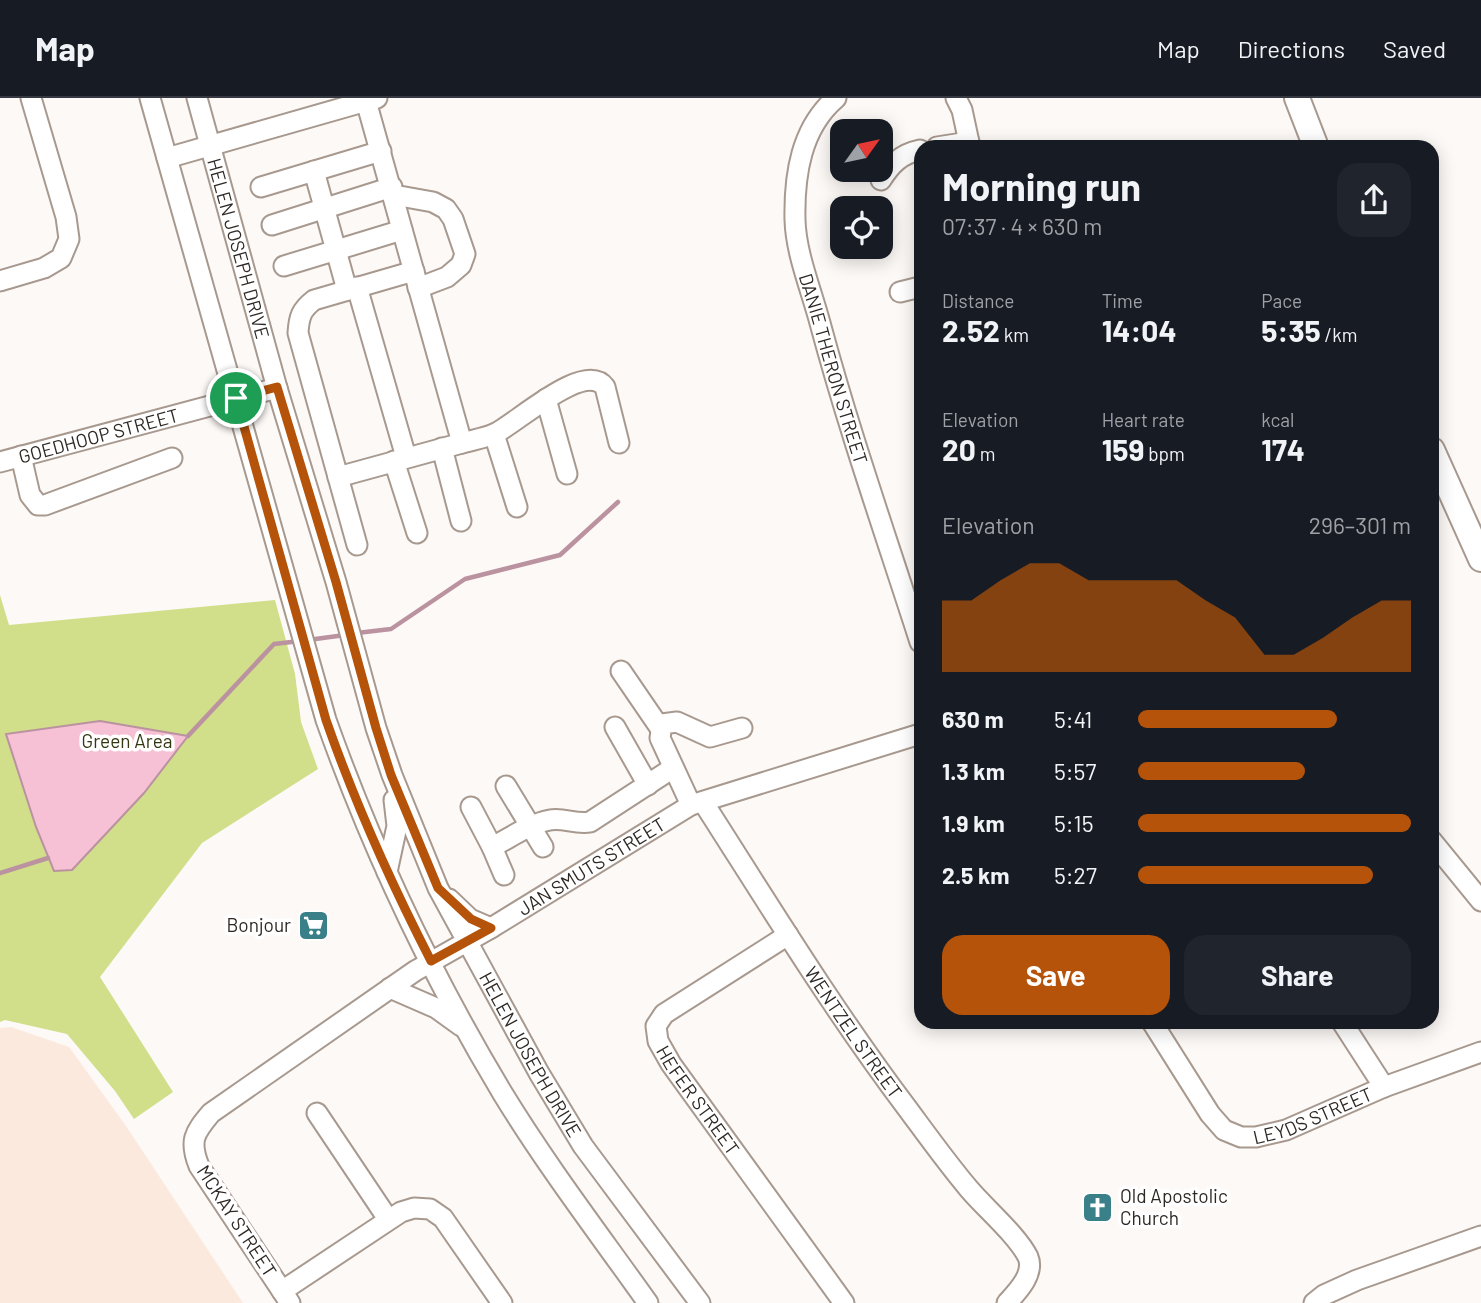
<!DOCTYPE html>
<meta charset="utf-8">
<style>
body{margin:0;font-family:Barlow,sans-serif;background:#20242c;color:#f1f3f6;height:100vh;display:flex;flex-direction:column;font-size:26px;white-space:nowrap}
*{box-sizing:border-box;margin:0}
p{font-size:23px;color:#9ea1a6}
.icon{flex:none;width:38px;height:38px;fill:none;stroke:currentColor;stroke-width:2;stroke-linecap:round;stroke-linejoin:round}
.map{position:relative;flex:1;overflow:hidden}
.side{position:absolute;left:914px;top:42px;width:525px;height:889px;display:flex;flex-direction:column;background:#171b24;border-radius:21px;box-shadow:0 4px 18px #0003}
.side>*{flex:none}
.needle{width:46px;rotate:57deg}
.controls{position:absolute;left:830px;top:21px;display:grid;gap:14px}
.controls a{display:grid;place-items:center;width:63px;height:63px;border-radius:14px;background:#171b24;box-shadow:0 4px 18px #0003;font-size:35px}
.pin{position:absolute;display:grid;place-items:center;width:60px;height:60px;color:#fff;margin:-30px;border:4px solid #fff;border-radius:50%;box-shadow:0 2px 7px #0007}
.round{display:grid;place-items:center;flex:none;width:74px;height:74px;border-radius:21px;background:#20242c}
.summary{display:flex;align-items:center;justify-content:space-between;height:119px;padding:0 28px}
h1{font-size:38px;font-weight:700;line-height:52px}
.figures{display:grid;grid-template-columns:repeat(3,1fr);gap:10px;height:119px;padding:7px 28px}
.figures div{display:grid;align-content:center}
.figures b{font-size:30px;font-weight:700}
.figures small{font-size:19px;font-weight:400}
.figures p{font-size:19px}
.chart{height:196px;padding:14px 28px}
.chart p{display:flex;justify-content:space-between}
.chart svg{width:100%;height:126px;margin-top:7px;fill:#b45309;opacity:.7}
.cta{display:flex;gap:14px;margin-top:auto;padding:14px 28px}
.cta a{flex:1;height:80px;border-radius:21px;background:#b45309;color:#fff;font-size:28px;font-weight:700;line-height:80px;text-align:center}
.cta a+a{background:#20242c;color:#f1f3f6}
ul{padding:0 28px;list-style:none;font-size:23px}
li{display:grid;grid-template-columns:112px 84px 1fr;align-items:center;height:52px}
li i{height:18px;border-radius:9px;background:#b45309}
header{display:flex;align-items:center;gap:42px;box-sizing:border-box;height:98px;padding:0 35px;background:#171b24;border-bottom:2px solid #363941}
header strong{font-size:33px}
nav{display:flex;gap:38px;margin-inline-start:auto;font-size:24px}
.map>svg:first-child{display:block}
.built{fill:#fce9dd}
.green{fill:#d1de8a}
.water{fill:#f6c0d5;stroke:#ba92a0;stroke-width:2}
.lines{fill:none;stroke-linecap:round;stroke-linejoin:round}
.stream{stroke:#ba92a0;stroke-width:4.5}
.minor-casing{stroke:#a8998f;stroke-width:23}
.major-casing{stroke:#a8998f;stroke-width:28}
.minor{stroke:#fff;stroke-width:19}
.major{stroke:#fff;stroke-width:24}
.route-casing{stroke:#fff;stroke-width:14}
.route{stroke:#b45309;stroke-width:9}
.labels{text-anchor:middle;stroke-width:7;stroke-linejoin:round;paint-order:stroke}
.street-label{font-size:19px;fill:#2e2824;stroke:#fff}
.park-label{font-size:19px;fill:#333712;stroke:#fff}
.poi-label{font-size:19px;fill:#2e2824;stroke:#fff;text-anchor:end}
</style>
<header>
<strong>Map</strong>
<nav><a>Map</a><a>Directions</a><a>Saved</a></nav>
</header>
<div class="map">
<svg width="1481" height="1205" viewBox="0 0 1481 1205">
<rect width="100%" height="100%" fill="#fdf9f7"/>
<path class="built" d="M11,929l58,20 57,79 117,177h-243v-275z"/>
<path class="green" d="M0,497l9,30 266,-25 20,74 6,48 17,47 -116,74 -102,134 73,115 -39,27 -19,-28 -48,-57 -62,-14 -5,2z"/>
<path class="water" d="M100,623l88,15 -44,57 -72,77 -18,1 -18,-44 -30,-93z"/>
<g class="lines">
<path class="stream" d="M357,535l34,-4 74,-50 95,-24 58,-53
M308,542l37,-5
M188,638l86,-92 26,-3
M0,775l48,-15"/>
<defs>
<g id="minor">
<path d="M150,0l176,622c46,129 106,256 177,374 44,72 96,140 145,209"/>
<path id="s1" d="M197,0l80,290 59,194 40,146 16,47 46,113 101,185 44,73 117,157"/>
<path id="s2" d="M836,0c-35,30 -42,77 -41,122 1,34 16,69 25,103 29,108 66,213 100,319"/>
<path d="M956,0l6,12 8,37"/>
<path d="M937,49l32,-5"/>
<path d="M167,60l210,-60"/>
<path d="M314,73l33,119"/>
<path d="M881,82c10,-16 20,-26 39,-30"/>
<path d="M261,89l120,-36"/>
<path d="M394,97l39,7 13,7 7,10 12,35 -4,11 -14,12 -29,11"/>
<path d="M272,127l120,-38"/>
<path d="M284,168l118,-36"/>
<path d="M0,183l44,-13 17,-10 8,-19 -3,-22 -35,-119"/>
<path d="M357,189l49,170"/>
<path d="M900,194l20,-5"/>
<path d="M546,301l21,75"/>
<path d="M494,336l23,73"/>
<path d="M462,345c10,-3 23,-5 32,-9 22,-10 90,-74 111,-47l14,56"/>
<path d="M442,350l19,73"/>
<path d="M21,358l9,39 8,10h7l127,-47"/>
<path d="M394,363l23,72"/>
<path id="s3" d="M0,364l277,-74"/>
<path d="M338,379l124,-34 -96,-342"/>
<path d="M357,447l-59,-212c1,-16 3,-23 16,-33l100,-29"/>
<path d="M621,573l39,57"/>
<path d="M615,629l33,58"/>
<path d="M506,688l37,61"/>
<path id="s4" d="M703,704c66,103 130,208 204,306 20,27 40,55 62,81 16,19 48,46 59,68 7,17 -11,35 -21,46"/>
<path d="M691,707l-31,-67 2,-14 15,-2 33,15 32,-9"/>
<path d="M471,709l21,40c18,-9 37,-23 58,-27 13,-3 26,5 40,2l83,-54"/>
<path d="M1432,743l49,60"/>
<path d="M492,749l12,28"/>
<path d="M387,774l10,-46 -3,-26"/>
<path d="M449,801l21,20 21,9"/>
<path id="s5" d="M788,837l-124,79 -8,12 2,15 13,23 173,239"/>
<path d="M390,890l46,20 25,18"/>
<path id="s6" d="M1152,924l58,92 14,16 17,7h15l30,-7 98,-43 97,-35"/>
<path d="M1342,924l42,65"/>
<path d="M317,1015l71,106"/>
<path d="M282,1193l119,-79 13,-4 16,1 13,9 59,85"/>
<path id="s7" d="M290,1205l-91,-137c-10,-25 -5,-33 12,-53l204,-142 76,-43 200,-123 229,-71"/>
<path d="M1314,1205l10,-8 33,-15 124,-44"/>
</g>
<path id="major" d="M1297,0l19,49
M1432,352l49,109"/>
</defs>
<use href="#minor" class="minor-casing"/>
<use href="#major" class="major-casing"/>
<use href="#minor" class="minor"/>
<use href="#major" class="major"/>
</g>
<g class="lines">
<defs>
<path id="route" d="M277,289l59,195 40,146 15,47 47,113 33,31 20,9 -60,33c-40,-78 -76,-158 -105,-241l-90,-322z"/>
</defs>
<use href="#route" class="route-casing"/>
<use href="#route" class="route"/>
</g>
<defs>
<symbol id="supermarket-square" viewBox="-11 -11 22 22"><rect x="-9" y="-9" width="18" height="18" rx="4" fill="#398089" stroke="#fff"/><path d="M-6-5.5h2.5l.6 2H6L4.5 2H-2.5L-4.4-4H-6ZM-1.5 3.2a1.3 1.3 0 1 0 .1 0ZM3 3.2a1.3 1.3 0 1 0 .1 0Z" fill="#fff"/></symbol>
<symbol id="church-square" viewBox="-11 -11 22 22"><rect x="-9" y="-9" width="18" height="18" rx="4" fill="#398089" stroke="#fff"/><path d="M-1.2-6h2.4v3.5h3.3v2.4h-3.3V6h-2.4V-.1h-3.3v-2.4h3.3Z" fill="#fff"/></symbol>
</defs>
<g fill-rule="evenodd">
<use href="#supermarket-square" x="296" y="810" width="35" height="35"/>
<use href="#church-square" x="1080" y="1092" width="35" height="35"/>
</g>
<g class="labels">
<g class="street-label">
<text dy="7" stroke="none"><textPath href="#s1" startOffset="156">HELEN JOSEPH DRIVE</textPath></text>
<text dy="7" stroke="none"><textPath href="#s2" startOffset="287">DANIE THERON STREET</textPath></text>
<text dy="7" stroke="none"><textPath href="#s3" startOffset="102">GOEDHOOP STREET</textPath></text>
<text dy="7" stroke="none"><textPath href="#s7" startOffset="677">JAN SMUTS STREET</textPath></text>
<text dy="7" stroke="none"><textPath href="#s4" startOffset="275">WENTZEL STREET</textPath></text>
<text dy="7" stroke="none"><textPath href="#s1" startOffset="1017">HELEN JOSEPH DRIVE</textPath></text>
<text dy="7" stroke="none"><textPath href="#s5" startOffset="248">HEFER STREET</textPath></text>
<text dy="7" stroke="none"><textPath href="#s6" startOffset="224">LEYDS STREET</textPath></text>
<text transform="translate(237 1123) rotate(57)" y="7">MCKAY STREET</text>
</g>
<g class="park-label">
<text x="127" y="650">Green Area</text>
</g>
<g class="poi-label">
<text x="291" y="834">Bonjour</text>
<text x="1120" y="1105" text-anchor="start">Old Apostolic<tspan x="1120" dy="22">Church</tspan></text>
</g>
</g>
</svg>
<div class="controls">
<a><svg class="needle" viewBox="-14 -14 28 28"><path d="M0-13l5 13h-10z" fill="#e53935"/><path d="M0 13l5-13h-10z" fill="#9ea1a6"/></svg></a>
<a><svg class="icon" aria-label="locate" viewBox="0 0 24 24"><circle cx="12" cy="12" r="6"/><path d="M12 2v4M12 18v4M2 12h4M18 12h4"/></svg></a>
</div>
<div class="pin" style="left:236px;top:300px;background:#1e9e55"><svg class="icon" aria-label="arrive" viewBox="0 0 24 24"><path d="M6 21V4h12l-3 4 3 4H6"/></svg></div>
<section class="side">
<div class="summary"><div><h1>Morning run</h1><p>07:37 · 4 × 630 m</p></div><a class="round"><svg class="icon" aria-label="share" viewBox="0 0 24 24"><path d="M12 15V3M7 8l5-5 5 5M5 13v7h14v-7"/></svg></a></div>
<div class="figures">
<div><p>Distance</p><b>2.52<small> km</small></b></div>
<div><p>Time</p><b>14:04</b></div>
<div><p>Pace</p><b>5:35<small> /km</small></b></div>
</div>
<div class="figures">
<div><p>Elevation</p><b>20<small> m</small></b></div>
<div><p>Heart rate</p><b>159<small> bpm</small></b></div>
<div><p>kcal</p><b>174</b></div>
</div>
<div class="chart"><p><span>Elevation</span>296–301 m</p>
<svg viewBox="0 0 160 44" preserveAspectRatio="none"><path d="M0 44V19L10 19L20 12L30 6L40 6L50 12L60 12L70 12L80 12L90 19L100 25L110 38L120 38L130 32L140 25L150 19L160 19V44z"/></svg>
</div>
<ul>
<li><b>630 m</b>5:41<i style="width:73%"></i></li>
<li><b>1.3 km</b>5:57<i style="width:61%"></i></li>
<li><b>1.9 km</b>5:15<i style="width:100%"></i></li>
<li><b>2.5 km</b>5:27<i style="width:86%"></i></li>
</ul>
<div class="cta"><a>Save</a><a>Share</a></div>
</section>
</div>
